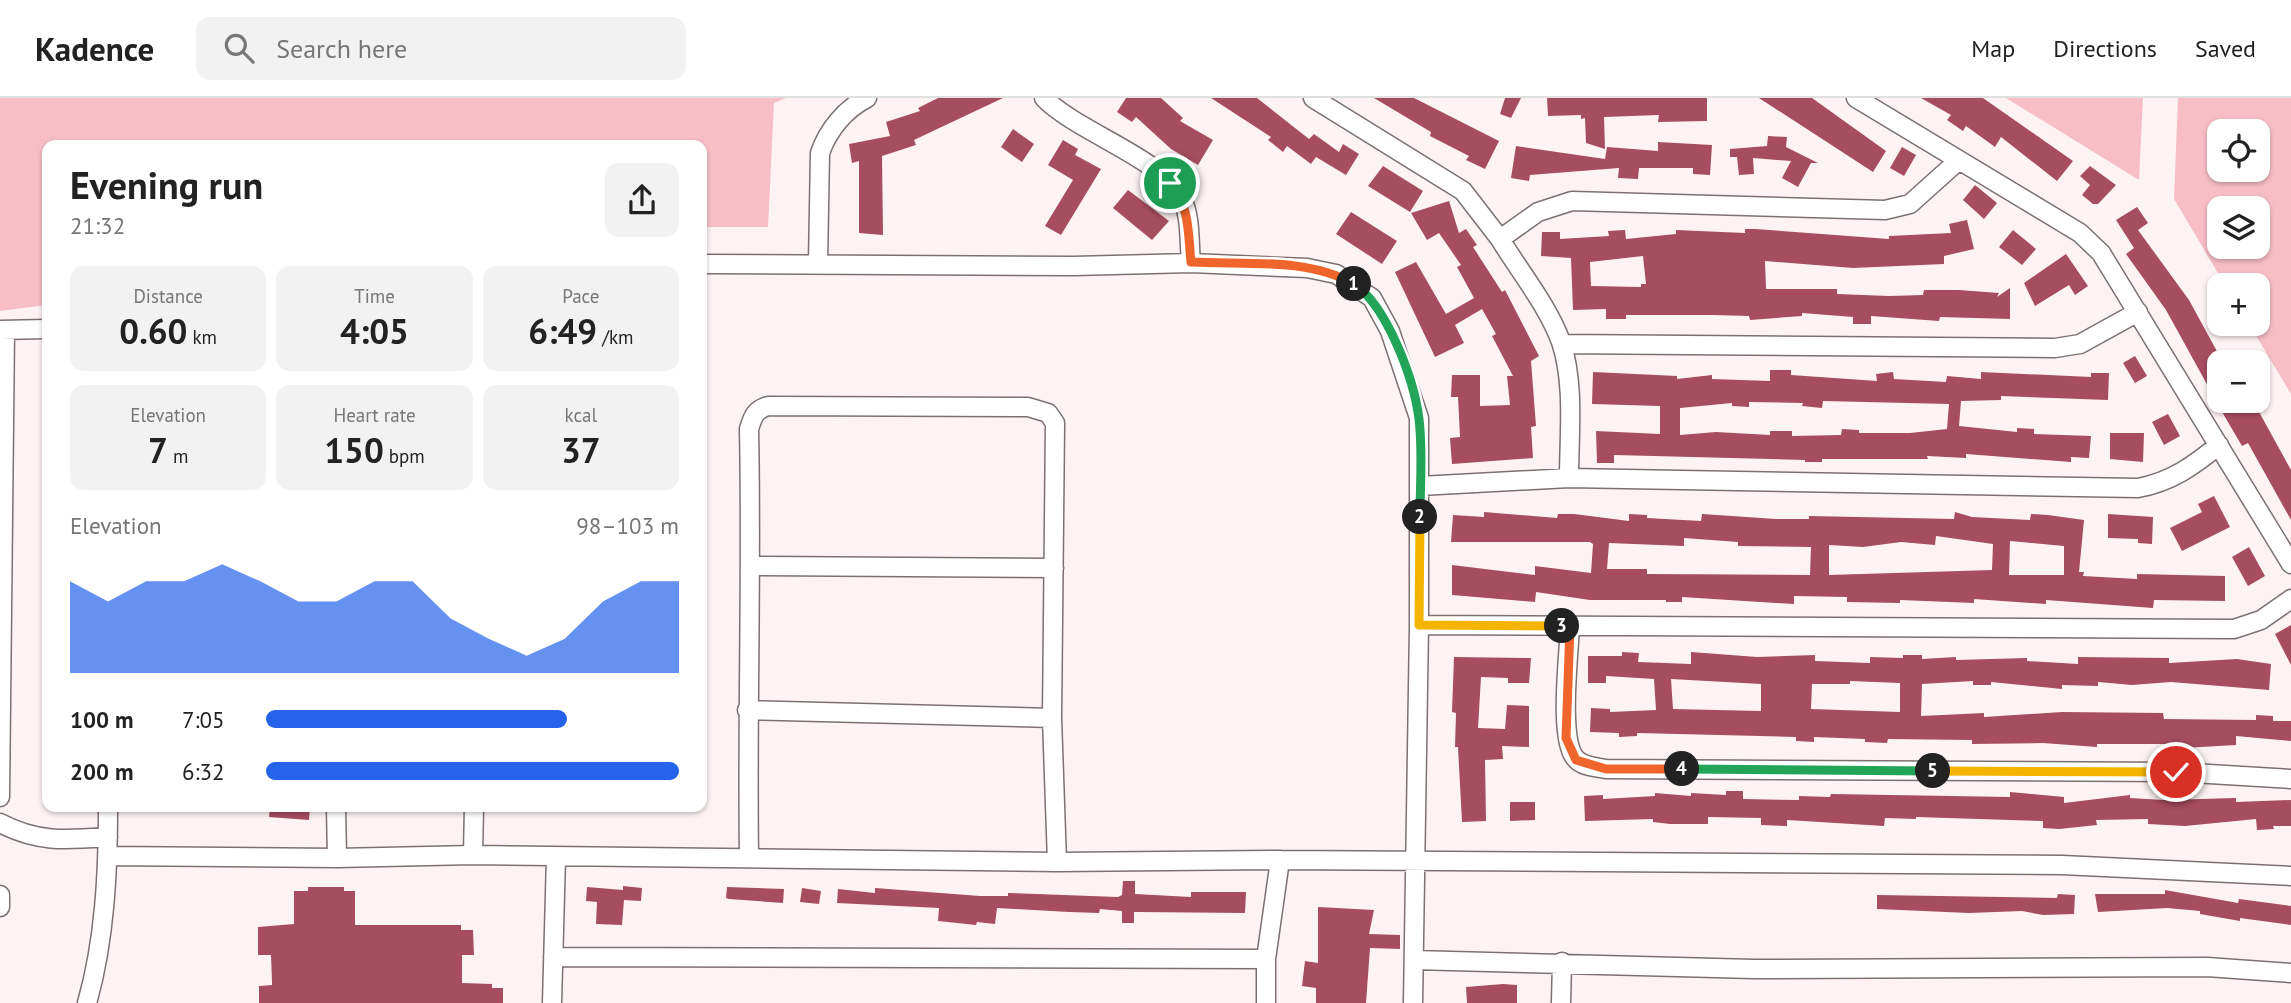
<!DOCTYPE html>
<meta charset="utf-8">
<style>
body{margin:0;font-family:"PT Sans",sans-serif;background:#f2f2f2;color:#222;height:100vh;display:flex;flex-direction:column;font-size:26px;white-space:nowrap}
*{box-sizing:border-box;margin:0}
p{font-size:23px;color:#767676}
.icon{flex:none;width:38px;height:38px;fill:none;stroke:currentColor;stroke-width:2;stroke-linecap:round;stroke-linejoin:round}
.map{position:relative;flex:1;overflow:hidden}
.details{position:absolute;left:42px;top:42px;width:665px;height:672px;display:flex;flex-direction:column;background:#fff;border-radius:14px;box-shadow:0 2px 5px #0004}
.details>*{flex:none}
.tools{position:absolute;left:2207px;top:21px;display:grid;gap:14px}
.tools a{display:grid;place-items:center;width:63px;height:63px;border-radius:14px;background:#fff;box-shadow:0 2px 5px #0004;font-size:35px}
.pin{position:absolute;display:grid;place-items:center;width:60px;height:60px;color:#fff;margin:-30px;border:4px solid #fff;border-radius:50%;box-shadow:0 2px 7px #0007}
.km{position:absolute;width:35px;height:35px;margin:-18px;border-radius:50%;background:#222;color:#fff;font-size:19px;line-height:35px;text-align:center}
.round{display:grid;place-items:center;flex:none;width:74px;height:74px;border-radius:14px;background:#f2f2f2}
.headline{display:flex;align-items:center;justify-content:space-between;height:119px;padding:0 28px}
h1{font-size:38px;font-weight:700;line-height:52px}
.figures{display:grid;grid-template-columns:repeat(3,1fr);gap:10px;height:119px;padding:7px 28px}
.figures div{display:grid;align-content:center;border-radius:14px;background:#f2f2f2;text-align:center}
.figures b{font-size:35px;font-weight:700}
.figures small{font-size:19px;font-weight:400}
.figures p{font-size:19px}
.chart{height:196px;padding:14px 28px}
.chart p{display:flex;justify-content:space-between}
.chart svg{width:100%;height:126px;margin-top:7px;fill:#2563eb;opacity:.7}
ul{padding:0 28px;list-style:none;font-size:23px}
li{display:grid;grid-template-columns:112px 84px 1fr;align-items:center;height:52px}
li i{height:18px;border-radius:9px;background:#2563eb}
header{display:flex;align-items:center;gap:42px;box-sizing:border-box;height:98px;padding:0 35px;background:#fff;border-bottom:2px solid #e0e0e0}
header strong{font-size:33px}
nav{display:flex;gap:38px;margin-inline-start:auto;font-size:24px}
.search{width:490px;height:63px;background:#f2f2f2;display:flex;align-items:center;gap:18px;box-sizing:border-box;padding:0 24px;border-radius:14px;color:#767676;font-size:26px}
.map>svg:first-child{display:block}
.green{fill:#f8bec7;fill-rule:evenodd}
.building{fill:#a74d61;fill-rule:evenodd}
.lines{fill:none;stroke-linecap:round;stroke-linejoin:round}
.street-casing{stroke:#7c7072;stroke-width:21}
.street{stroke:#fff;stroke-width:18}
.split-1-casing{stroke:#fff;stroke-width:14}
.split-2-casing{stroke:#fff;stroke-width:14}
.split-3-casing{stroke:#fff;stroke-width:14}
.split-4-casing{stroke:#fff;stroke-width:14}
.split-5-casing{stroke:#fff;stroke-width:14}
.split-6-casing{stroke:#fff;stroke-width:14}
.split-1{stroke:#f0652b;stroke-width:9}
.split-2{stroke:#22a559;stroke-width:9}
.split-3{stroke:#f5b400;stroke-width:9}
.split-4{stroke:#f0652b;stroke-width:9}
.split-5{stroke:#22a559;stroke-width:9}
.split-6{stroke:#f5b400;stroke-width:9}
</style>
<header>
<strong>Kadence</strong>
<div class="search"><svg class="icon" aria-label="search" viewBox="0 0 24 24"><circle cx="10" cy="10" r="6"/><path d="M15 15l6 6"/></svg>Search here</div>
<nav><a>Map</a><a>Directions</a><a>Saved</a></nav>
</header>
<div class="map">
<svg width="2291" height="905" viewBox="0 0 2291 905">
<rect width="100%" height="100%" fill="#fef3f4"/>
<path class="green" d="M0,0h786l-12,5 -6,124h-66v-82h-655v160l-47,6z
M2006,0h137l-4,82z
M2178,0h113v296l-42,-70h9v-39h-33l-51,-86zM2219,33h39v39h-39zM2219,110h39v39h-39z"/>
<path class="building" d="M938,0h65l-89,42 2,5 -34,11 1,79 -24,-2v-72l-7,2 -3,-19 41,-8 -4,-14 34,-11 -2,-3z
M1126,0h35l22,20 -3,3 33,19 -15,25 -27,-16 -35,-32 -4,5 -15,-10z
M1211,0h46l52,41 5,-5 25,18 4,-8 16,10 -13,21 -30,-18 -5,7 -24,-18 -4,6 -15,-12 3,-3z
M1374,0h40l85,43 -14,28 -19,-9 3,-4 -39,-20 1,-4z
M1505,0h16l-10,20 -11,-4z
M1547,0h160v23l-49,1 1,-7 -55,2 1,32 -19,-6 -1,-25 -4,1v-4l-33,1z
M1759,0h53l74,53 -13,21z
M1921,0h62l90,63 -16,20 -56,-44 -6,10 -29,-21 -3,5 -16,-11 4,-5z
M1013,31l21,15 -12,18 -21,-15z
M1768,38l19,1 -1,10 32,16h-7l-13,24 -16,-9 9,-17 -38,-3 1,16 -15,1 -2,-18h-7v-8l37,-3z
M1063,42l15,9 -3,6 26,14 -40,66 -16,-9 28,-46 -25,-15z
M1658,44l54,3 -2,30 -17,-1v-6h-54l-1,11 -20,-1 1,-10 -89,7 -1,6 -18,-3 5,-32 89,13 2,-12 51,4z
M1902,49l14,8 -12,21 -14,-8z
M1383,68l40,25 -13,21 -42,-26z
M2090,68l26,19 -18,19h-5l-11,-9 8,-10 -10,-9z
M1975,87l22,18 -13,16 -21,-19z
M1128,92l41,31 -17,19 -39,-32z
M1449,103l10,32 7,-4 11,16 -4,2 29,45 3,-2 34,66 -8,5 5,65 -5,1 2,31 -81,6 -2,-26 10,-1 -2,-40h-7l1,-22h28v31l30,-1 -3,-29h6l-21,-40 4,-2 -14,-25 -27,16 9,18 -29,14 -40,-85 21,-10 30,52 28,-16 -17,-31 4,-2 -22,-32 -12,7 -16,-27z
M2137,109l11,16 -10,7 51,70 30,55v46h34l38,69v50l-43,-77 -6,3 -17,-29 -59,-107 -40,-56 8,-6 -18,-28z
M1351,114l46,29 -15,23 -46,-30z
M1967,122l7,29 -30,7v8l-91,4 -88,-7 1,28h71v5l52,2 34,-1 1,-5h35l40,3 -2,4 13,-9v31l-70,-2 -1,4 -68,-5v8h-18v-7l-51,-4v3l-52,4 -1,-4 -36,-1h-87v4h-20v-10l-33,1 -2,-52 -30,-2 1,-24h18v7l49,-3 -1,-5 17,-1 1,9 50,-5v-4l69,3v-4h10l134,10v-3l62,-3 -2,-9zM1643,158l3,28h-5v3l-50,-1 -1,-24z
M2013,132l23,19 -14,16 -23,-18z
M2066,156l22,32 -13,9 -6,-10 -34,21 -11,-23z
M2135,258l12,20 -12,7 -12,-20z
M1770,272h21v5l86,6 -1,-7 17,-2 1,7 52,3 1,-6 34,3v-7l110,5v-4h18l-1,27 -107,-4v4l-40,1 -2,25 58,6v-4l17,1v5l57,2 -2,22 -18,-1v5l-105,-8v4l-39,-2 1,3h-106v3h-17v-2l-191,-5v8h-17l-1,-32 64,3v-28l-68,-2 1,-32 84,4v3l35,-4v4l58,2zM1823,303l126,3 -2,25 -37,4h-51v-3l-17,-1 -1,6 -49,1v-5h-22v4l-54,-3 -36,3v-27l52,-5v3l17,1v-5l54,1 -1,3 20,2z
M2168,316l12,22 -16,9 -12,-23z
M2110,335h34l-1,29 -33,-3z
M2214,398l16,31 -48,24 -12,-23 32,-16 -4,-8z
M1484,414l73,6 1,-4h16l55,7v-7l18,1v3l54,3 1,-7 74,5h33v-3l145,3 1,-7 17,5 58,3 1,-6 17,1 36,5 -5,52h5l-1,4 54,3v-5l88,2v25l-71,-1 -1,8 -107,-8v4l-72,-5v4l-74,-3v3l-53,-1v-5l-53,-1v8l-112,-7v5h-16v-2h-76l-54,-8 -1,10 -83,-7v-30l83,10v-9l56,7 2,-29 -3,-2h-139l2,-27 31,2zM1936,438l57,8 -1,26 -163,5v-30l34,2 38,-5 34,3zM1684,440l54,4v4l73,1 -1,28 -163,-1v-5h-40l2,-26 75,3zM2010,443l54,5v29h-55z
M2108,416l45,3 -1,27 -14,-1v-4l-30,-1z
M2249,449l16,29 -17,10 -16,-29z
M2291,527v40l-16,-31z
M1622,554l17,1 -1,9 53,2v-12l66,5 58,-2v6l55,2v-6l33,1v-3h19v4l34,-2v3l71,-2v3l51,3v-7l91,1v5l68,-4 34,5 -2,26 -98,-8 -39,3 -34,-3v4l-36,-1v4l-71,-7v3h-18v-4l-51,3 -1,32 63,-3v4l78,-5 101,1 1,6 92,1v-5l17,1v5h18v20l-55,-5v9l-52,3v-4h-87v3l-54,-4 -71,1v-4l-84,-1 -1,4 -22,-1v-3l-51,-2v5l-18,-1v-4l-159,-4v3l-18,1v-4l-29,-1 1,-24 19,1v3l46,-2 -2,-31 -48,-3v7h-18v-27h34zM1671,581l90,5v27l-88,-2zM1850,583l50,2v29l-89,-3 1,-25h38z
M1454,559l77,1 -2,25h-21v-5l-27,-1 -3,51 27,1 2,-24 22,1v41l-27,-1 1,13 -18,1 1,61 -24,1 -4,-75h-3l1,-34 -4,-1z
M1726,693h17v8l56,1v-4l31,1 1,-3 179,3v-5l54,5v6l66,-8v3l34,2 72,-2v4l55,-2v26h-18l1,3 -17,1 -1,-11 -71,7 -37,-2v-5l-52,1 1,5 -38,4 -16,-1v-7l-127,-4v2l-31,-1 -1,8 -97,-6v6l-26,-1v-7l-53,-1v7h-38l-17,-2v-3l-68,2 -1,-25 19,-1v4l52,-3v-3l36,3v-3l35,2z
M1510,704h25v18l-25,1z
M270,709h40l-1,13 -40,-3z
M1123,783h12v13l56,3v-5h55l-1,21 -108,-1h-3v11h-12v-12l-22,-2 -1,4 -30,-1 -72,-4 -2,16 -18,-2 -1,3 -38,-4 1,-13 -102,-5 1,-14 37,4v-5l105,8h28v-3l110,4 4,-2z
M623,788l19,2 -1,13 -17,-1 -2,25 -26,-1 1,-22 -11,-1 1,-14 36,3z
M308,789h36v4h11v34h106v5h12l1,25h-12v28l30,1v4h11v15h-244v-17l13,-1v-3l-1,-27h-13v-28l36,-3v-33h14z
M727,789l57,2 -1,14 -54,-4 -3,-1z
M802,790l19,3 -2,13 -19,-2z
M2165,792l73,13 1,-4 52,7v19l-51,-7v3l-40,-7v-3l-33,-3 -69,4 -3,-18h70z
M2058,796l17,1 -1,19 -31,1 -21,-4 -53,2 -92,-4v-14l180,3z
M1318,809l56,3 -5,24 31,1v14l-30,-1 -4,55h-50v-15l-14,-2 3,-25 13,2z
M1503,886l14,1v18h-50l-1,-16z"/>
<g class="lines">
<defs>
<path id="street" d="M1044,0c33,34 120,61 138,101 9,18 7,43 9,64
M1313,0l150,93 37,48
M1856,0l224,135 21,20 190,311
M818,165l2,-110c8,-23 25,-44 47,-55
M702,166l372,2 117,-3 116,5 29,6 36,24 18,33 29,87v207l-6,378
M0,232l47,-1
M1562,246l493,4 25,-4 58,-32
M1569,380c0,-43 6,-94 -8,-136 -13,-36 -41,-70 -61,-103l38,-27 34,-11 313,9 25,-6 49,-44
M1420,388l149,-8 569,10c33,-6 55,-22 81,-43
M752,468l302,2
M1419,527l815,4 27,-9 30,-21
M1570,528c-1,28 -12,115 6,133 7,8 21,8 30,10l570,3 115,7
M747,612l305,8
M0,699l5,-467
M336,709l1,51
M0,725c38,20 67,17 108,14
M473,757l1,-48
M108,758l229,2 136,-3 584,7 223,-2 782,5 229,11
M749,759c-2,-143 3,-285 0,-428 4,-13 6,-19 19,-23l260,1 20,6 7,10 -3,295 5,144
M0,797v12
M553,859l713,2
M1414,862l340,9 453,-2 84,6
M87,905c18,-63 21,-132 21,-196
M552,905l4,-146
M1266,905v-44l14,-99
M1561,905l1,-41"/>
</defs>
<use href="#street" class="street-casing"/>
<use href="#street" class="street"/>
</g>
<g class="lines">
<defs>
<path id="split-1" d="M1170,85c20,23 18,50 21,79 52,3 116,-5 163,22"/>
<path id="split-2" d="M1354,186c33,22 60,95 65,135 4,32 1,66 1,98"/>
<path id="split-3" d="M1420,419l-1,108 143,1"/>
<path id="split-4" d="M1562,528h8l-4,112 10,22 30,9h76"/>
<path id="split-5" d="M1682,671l251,2"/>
<path id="split-6" d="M1933,673l243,1"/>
</defs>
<use href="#split-1" class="split-1-casing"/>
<use href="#split-2" class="split-2-casing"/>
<use href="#split-3" class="split-3-casing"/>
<use href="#split-4" class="split-4-casing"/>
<use href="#split-5" class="split-5-casing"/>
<use href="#split-6" class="split-6-casing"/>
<use href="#split-1" class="split-1"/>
<use href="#split-2" class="split-2"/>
<use href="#split-3" class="split-3"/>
<use href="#split-4" class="split-4"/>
<use href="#split-5" class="split-5"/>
<use href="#split-6" class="split-6"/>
</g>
</svg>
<div class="tools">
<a><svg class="icon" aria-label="locate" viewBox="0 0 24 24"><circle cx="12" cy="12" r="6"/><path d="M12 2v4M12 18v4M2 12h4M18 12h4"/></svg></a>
<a><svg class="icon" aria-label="layers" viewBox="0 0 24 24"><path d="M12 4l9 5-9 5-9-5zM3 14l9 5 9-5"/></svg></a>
<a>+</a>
<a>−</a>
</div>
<div class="pin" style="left:1170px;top:85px;background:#1e9e55"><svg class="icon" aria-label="arrive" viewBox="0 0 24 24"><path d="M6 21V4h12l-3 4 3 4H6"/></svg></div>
<div class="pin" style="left:2176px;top:674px;background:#d93025"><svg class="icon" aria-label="check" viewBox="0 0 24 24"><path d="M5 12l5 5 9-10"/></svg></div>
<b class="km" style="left:1354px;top:186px">1</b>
<b class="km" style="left:1420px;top:419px">2</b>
<b class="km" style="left:1562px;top:528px">3</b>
<b class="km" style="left:1682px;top:671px">4</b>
<b class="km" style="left:1933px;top:673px">5</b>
<section class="details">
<div class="headline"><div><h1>Evening run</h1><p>21:32</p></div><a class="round"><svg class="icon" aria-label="share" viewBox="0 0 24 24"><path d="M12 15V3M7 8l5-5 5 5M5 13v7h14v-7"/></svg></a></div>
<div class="figures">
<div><p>Distance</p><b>0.60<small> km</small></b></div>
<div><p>Time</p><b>4:05</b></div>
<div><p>Pace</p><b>6:49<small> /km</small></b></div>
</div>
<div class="figures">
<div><p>Elevation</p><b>7<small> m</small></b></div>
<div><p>Heart rate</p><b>150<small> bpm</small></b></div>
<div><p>kcal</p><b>37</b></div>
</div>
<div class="chart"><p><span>Elevation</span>98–103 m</p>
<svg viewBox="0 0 160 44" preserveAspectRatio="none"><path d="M0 44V12L10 19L20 12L30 12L40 6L50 12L60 19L70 19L80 12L90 12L100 25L110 32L120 38L130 32L140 19L150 12L160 12V44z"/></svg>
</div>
<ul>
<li><b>100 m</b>7:05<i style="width:73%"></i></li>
<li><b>200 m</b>6:32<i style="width:100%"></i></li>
</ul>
</section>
</div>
